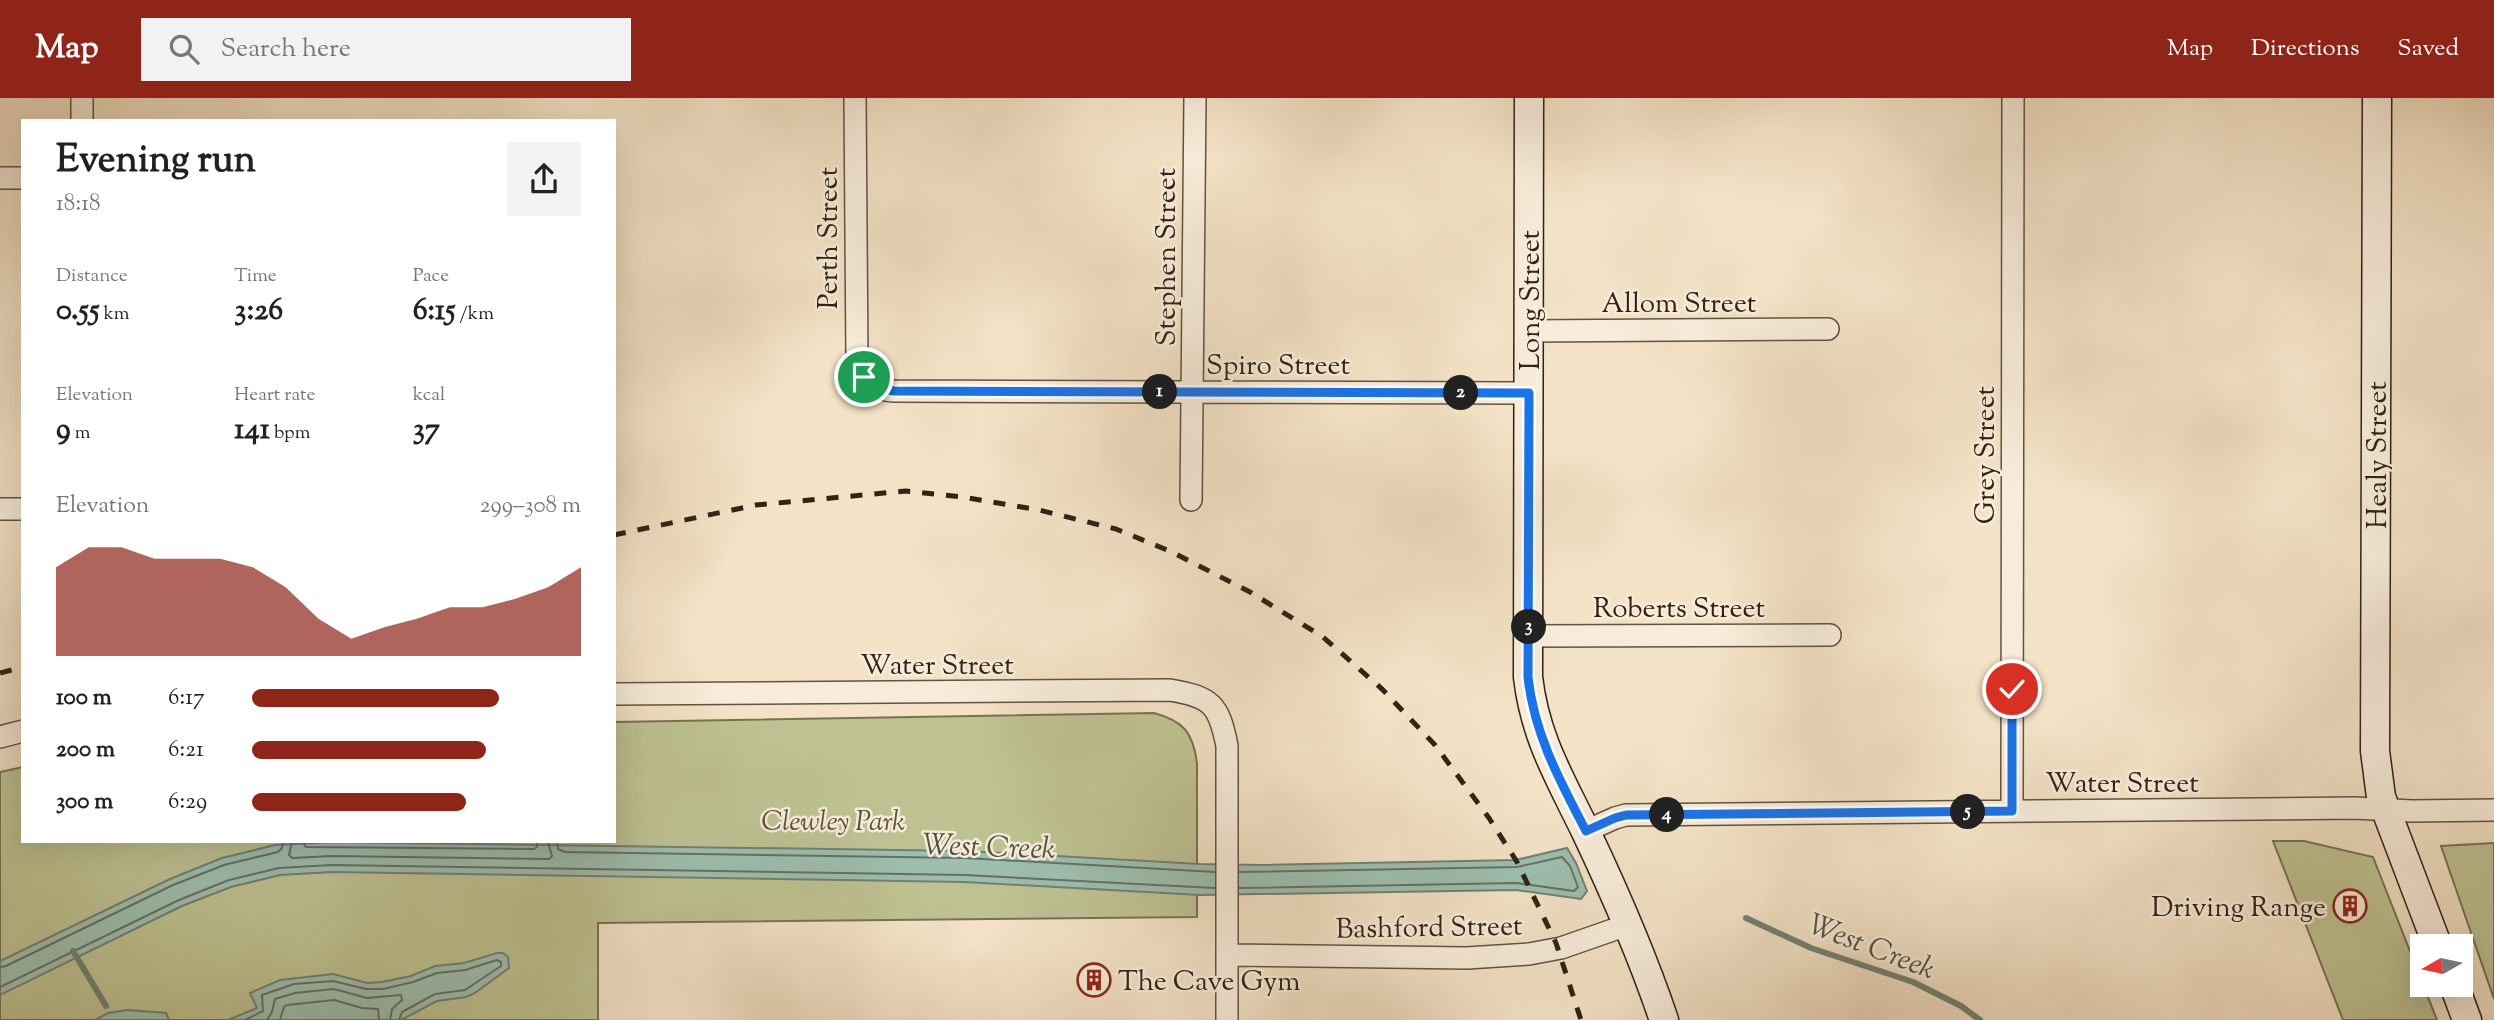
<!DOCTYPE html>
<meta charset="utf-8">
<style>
body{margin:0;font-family:"Sorts Mill Goudy",serif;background:#f2f2f2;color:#222;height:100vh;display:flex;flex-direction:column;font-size:26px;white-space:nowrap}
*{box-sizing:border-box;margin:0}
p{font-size:23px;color:#767676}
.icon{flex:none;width:38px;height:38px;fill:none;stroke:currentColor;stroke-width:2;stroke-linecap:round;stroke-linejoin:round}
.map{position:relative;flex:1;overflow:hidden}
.panel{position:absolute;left:21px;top:21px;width:595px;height:724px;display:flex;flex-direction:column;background:#fff;border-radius:0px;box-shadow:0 7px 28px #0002}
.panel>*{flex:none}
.needle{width:46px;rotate:261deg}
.tools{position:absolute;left:2410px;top:836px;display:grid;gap:14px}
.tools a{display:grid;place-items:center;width:63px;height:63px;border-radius:0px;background:#fff;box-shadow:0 7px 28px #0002;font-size:35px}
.pin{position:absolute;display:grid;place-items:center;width:60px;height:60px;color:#fff;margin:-30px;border:4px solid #fff;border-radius:50%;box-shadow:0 2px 7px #0007}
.km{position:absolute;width:35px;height:35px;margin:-18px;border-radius:50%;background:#222;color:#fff;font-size:19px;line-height:35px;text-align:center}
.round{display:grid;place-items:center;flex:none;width:74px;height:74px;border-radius:0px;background:#f2f2f2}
.summary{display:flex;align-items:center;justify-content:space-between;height:119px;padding:0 35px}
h1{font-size:38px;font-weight:700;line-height:52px}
.figures{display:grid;grid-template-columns:repeat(3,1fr);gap:10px;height:119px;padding:7px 35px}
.figures div{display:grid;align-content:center}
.figures b{font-size:30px;font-weight:700}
.figures small{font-size:19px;font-weight:400}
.figures p{font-size:19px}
.chart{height:196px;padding:14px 35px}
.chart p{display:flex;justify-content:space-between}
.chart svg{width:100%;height:126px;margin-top:7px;fill:#8f2418;opacity:.7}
ul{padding:0 35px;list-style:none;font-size:23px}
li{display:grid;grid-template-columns:112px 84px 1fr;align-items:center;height:52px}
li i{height:18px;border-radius:9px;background:#8f2418}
header{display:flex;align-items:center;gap:42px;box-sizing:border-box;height:98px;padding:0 35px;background:#8f2418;color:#fff}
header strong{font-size:33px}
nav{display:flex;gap:38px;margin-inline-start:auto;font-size:24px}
.search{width:490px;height:63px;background:#f2f2f2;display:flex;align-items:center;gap:18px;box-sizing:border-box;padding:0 24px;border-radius:0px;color:#767676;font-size:26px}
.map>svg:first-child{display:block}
.green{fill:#bec293;stroke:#787254;stroke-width:2}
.water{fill:#9cbfb0;stroke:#718072;stroke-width:2}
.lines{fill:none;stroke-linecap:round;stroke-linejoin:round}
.shore{stroke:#667062;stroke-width:2}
.stream{stroke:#718072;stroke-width:6}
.street-casing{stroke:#625240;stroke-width:24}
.secondary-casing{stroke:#312214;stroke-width:31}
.street{stroke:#f7ecda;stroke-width:21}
.secondary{stroke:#f7ecda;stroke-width:28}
.rail{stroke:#312214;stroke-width:5;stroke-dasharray:12 12;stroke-linecap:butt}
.route-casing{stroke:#fff;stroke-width:14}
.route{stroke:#1a73e8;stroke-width:9}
.labels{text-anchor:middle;stroke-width:5;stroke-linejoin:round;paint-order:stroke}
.street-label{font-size:28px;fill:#312214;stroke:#f7ecda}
.park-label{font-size:28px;font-style:italic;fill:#5b523a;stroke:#f7ecda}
.poi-label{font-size:28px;fill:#312214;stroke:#f7ecda;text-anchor:end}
.water-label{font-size:30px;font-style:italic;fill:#515143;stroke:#f7ecda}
</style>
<header>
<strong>Map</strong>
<div class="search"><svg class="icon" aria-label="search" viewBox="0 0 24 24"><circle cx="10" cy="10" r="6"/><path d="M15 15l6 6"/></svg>Search here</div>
<nav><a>Map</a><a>Directions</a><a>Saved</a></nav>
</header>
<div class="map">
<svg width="2494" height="922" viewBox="0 0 2494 922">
<rect width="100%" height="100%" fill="#f3e2c6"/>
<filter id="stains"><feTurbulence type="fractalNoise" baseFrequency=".00286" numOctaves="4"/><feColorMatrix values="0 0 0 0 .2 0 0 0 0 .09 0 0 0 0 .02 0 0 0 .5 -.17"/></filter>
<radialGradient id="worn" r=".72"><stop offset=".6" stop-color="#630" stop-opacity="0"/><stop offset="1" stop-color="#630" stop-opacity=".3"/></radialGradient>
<path class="green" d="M1154,615c30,8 39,20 43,50v154l-599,6v97h-598v-248l23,-5v75h591v-120z
M2273,743h31l69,16 64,163h-94z
M2494,745v156l-53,-153z"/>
<path class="water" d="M335,744l630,9 235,13 60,1 256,-5 51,-12 9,15 11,28 -6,8 -65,-9 -316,5 -236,-13 -632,-10 -52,3 -49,12 -49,19 -182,89v-34l170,-82 52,-21 53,-13z
M497,855h6l5,4 1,11 -34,25 -9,4 -29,4 -36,19h-173l29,-12 -7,-15 30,-13 53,-6 34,9 15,-1 29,-6 24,-10 29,-3z
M127,912l39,3 3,7h-74l13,-7z"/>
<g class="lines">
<path class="shore" d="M292,744l-3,13 3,3 40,-2 217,3 3,-3 -4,-14
M302,744l4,5 228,2 3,-2v-5
M557,744l1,7 7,3 400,6 250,14
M1239,774l278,-5 45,-10 8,9 8,21 -4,4 -58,-8 -277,5
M0,869l6,-1 167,-81 51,-20 54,-13 4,-4 1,-6
M0,889l179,-87 50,-20 50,-12 53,-3 633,10 250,13
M245,922l18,-9 -1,-16 32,-11 39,-3 33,8h17l30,-7 24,-9 28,-3 32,-10 4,2v4l-36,24 -30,4 -33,18 -3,8
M267,922l5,-8 3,-13 20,-6 39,-4 33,9 34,-3 1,5 -10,9 -2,11
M280,922l4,-13 3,-2 47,-5 28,8 16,1 1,11"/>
<path class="stream" d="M1746,820l65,30 102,34 48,24 19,14
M73,853l33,55"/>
<defs>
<path id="street" d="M82,0v23
M855,0l2,263c5,19 17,29 37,30l635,2
M0,80h23
M1530,233l298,-2
M1191,402l4,-402
M0,411h23
M1529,538l301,-1
M614,596l556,-4c41,7 49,14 57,56v274
M0,639l23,-6
M2012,713l1,-713
M1586,733l29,-13 11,-3 729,-7 57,3 82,-1
M1227,857l240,3 62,-4 32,-6 66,-23"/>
<path id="secondary" d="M1529,0l-1,579c7,61 32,101 58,155 29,61 56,123 78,188
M2377,0l-2,653 6,46 57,150
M2454,887l13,35"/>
</defs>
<use href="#street" class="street-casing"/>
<use href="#secondary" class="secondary-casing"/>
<use href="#street" class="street"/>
<use href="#secondary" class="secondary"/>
<path class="rail" d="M614,437l142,-30 150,-14 57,6 76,13 77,19 56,23 78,40 73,45 59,52 53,56 54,73 28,44 39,81 25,77
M0,575l23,-6"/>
</g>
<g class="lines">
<defs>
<path id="route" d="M864,279l13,11 17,3 635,2 -1,284c6,57 32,104 58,154l29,-13 11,-3 386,-4v-122"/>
</defs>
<use href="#route" class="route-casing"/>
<use href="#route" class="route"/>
</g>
<defs>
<symbol id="building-ring" viewBox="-11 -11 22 22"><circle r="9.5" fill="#f7ecda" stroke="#8f2418" stroke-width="1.5"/><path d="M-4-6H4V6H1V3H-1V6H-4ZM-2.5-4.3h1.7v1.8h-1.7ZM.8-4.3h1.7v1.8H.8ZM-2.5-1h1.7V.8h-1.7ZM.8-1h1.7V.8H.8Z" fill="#8f2418"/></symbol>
</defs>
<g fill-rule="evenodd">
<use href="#building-ring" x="2331" y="789" width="38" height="38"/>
<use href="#building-ring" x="1075" y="863" width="38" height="38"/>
</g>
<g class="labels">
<g class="street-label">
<text transform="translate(827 140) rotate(-90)" y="10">Perth Street</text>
<text transform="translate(1165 159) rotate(-90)" y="10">Stephen Street</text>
<text transform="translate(1529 202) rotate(-90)" y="10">Long Street</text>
<text x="1679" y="214">Allom Street</text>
<text x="1278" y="276">Spiro Street</text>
<text transform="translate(1984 357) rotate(-90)" y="10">Grey Street</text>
<text transform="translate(2376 357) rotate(-90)" y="10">Healy Street</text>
<text x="1679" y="519">Roberts Street</text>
<text x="937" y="576">Water Street</text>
<text x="2122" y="694">Water Street</text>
<text transform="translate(1429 828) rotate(-1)" y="10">Bashford Street</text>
</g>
<g class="park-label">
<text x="833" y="732">Clewley Park</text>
</g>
<g class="poi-label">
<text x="2326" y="818">Driving Range</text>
<text x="1118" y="892" text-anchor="start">The Cave Gym</text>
</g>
<g class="water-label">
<text transform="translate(989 748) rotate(2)" y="10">West Creek</text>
<text transform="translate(1872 848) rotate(21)" y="10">West Creek</text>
</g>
</g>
<rect width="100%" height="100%" filter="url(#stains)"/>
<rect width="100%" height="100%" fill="url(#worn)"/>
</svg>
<div class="tools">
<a><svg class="needle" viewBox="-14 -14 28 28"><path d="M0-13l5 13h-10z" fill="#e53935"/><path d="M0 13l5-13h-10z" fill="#767676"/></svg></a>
</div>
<div class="pin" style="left:864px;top:279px;background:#1e9e55"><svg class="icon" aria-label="arrive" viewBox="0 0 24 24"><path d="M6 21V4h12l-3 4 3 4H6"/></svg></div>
<div class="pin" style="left:2012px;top:591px;background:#d93025"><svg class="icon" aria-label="check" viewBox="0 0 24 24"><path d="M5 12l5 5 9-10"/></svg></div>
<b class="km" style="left:1160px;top:294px">1</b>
<b class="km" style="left:1461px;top:295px">2</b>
<b class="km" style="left:1529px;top:529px">3</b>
<b class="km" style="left:1667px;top:717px">4</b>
<b class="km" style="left:1968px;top:714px">5</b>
<section class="panel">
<div class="summary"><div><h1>Evening run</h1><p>18:18</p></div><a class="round"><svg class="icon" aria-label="share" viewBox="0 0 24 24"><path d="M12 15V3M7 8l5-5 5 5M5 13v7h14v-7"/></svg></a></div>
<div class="figures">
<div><p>Distance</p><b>0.55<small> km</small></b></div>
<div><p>Time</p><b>3:26</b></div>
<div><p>Pace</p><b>6:15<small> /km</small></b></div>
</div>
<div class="figures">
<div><p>Elevation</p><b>9<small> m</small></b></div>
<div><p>Heart rate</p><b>141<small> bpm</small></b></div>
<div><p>kcal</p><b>37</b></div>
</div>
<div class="chart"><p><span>Elevation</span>299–308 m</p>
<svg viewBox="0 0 160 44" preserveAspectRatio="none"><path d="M0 44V13L10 6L20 6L30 10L40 10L50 10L60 13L70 20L80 31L90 38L100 34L110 31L120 27L130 27L140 24L150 20L160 13V44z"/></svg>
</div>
<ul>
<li><b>100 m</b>6:17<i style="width:75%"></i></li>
<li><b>200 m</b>6:21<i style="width:71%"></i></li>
<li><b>300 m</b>6:29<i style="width:65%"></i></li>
</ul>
</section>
</div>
